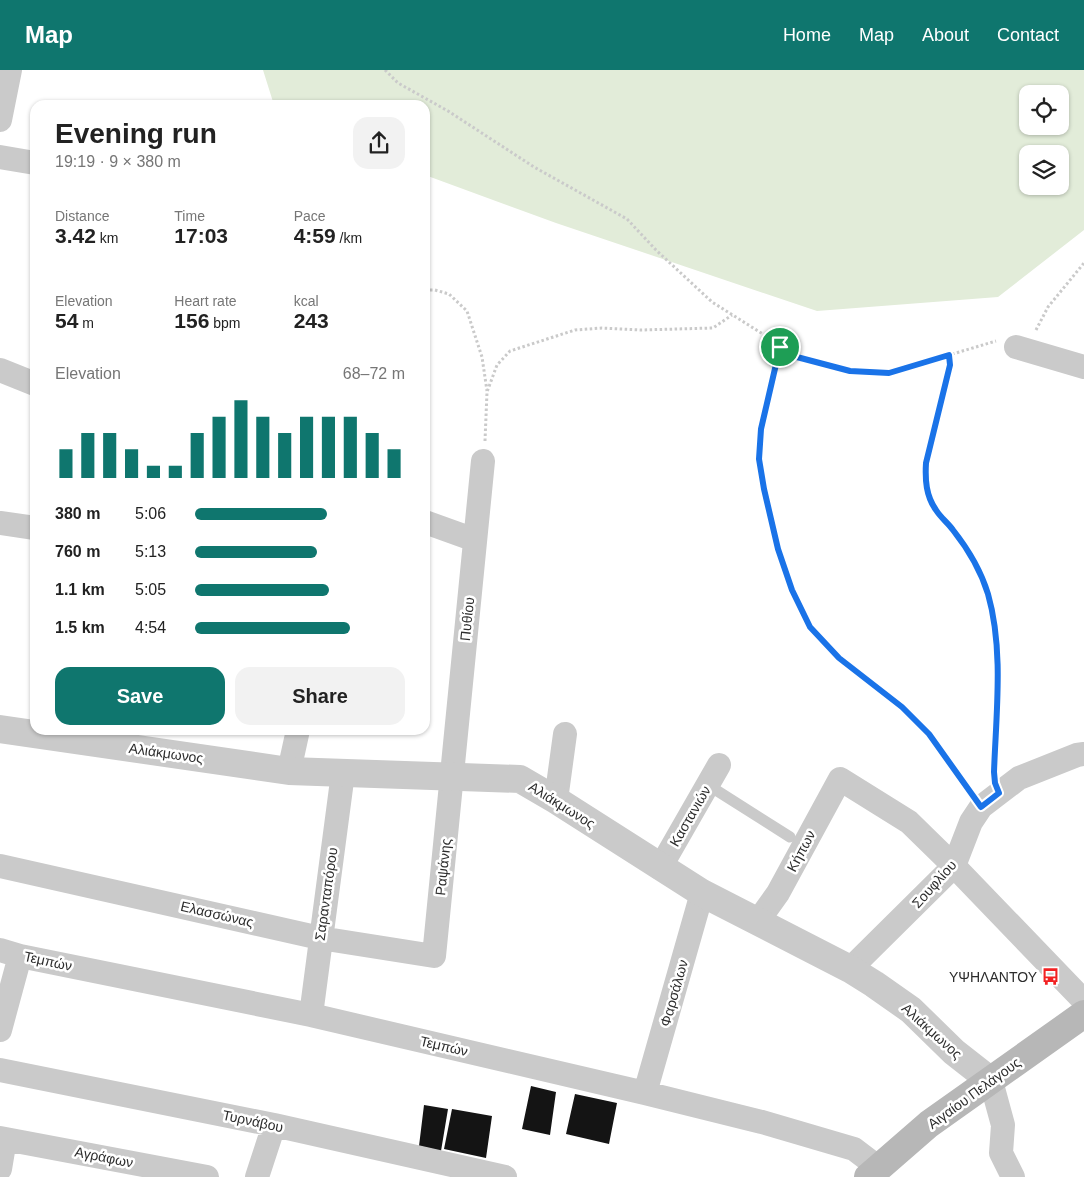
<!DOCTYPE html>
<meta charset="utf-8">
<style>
body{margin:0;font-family:Arial,sans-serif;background:#f2f2f2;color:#222;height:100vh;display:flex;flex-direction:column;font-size:19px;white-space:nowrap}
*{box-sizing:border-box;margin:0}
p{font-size:16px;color:#767676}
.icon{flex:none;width:28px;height:28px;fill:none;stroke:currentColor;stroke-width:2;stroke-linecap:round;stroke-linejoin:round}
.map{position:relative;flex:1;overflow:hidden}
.details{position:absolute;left:30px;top:30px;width:400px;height:635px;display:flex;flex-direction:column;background:#fff;border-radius:15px;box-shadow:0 1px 4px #0004}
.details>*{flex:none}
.buttons{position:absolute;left:1019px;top:15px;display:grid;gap:10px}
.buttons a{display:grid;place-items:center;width:50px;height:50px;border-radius:10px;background:#fff;box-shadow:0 1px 4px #0004;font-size:25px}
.pin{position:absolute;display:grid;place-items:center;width:42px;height:42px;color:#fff;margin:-21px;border:2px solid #fff;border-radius:50%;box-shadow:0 1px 5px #0007}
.round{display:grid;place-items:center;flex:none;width:52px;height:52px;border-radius:15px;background:#f2f2f2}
.summary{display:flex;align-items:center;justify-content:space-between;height:85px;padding:0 25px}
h1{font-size:28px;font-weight:600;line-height:38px}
.figures{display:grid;grid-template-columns:repeat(3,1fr);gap:8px;height:85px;padding:5px 25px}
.figures div{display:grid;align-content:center}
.figures b{font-size:21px;font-weight:600}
.figures small{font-size:14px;font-weight:400}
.figures p{font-size:14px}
.chart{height:140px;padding:10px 25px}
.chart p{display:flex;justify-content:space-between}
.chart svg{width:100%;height:90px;margin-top:5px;stroke:#0f766e;stroke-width:6}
.button{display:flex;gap:10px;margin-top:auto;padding:10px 25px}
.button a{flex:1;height:58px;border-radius:15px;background:#0f766e;color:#fff;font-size:20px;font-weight:600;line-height:58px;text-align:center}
.button a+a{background:#f2f2f2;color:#222}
ul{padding:0 25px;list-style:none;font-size:16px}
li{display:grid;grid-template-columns:80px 60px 1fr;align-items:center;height:38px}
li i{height:12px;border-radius:6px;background:#0f766e}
header{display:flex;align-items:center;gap:30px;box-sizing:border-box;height:70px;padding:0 25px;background:#0f766e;color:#fff}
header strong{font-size:24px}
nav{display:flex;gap:28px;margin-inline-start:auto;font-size:18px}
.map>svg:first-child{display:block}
.green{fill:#e2ecd9;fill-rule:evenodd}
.building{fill:#141414}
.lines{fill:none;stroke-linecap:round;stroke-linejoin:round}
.path{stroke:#cacaca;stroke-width:3;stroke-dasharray:2.5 2.5;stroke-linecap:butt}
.service{stroke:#cacaca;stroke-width:11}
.minor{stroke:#cacaca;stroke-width:24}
.tertiary{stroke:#cacaca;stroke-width:28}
.secondary{stroke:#b7b7b7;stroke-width:28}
.route-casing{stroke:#fff;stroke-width:10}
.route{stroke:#1a73e8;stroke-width:6}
.labels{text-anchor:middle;stroke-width:5;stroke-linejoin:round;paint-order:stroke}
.street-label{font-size:14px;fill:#2d2d2d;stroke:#fff}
.poi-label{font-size:14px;fill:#2d2d2d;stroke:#fff;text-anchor:end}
</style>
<header>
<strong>Map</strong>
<nav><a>Home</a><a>Map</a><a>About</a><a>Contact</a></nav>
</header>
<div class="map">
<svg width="1084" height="1107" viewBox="0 0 1084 1107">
<rect width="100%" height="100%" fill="#fff"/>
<path class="green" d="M263,0h821v160l-86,67 -181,14 -261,-88 -131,-48v-70h-151zM1028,24h32v32h-32zM1028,84h32v32h-32z"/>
<path class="building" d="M531,1016l25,6 -6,43 -28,-6z
M575,1024l42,9 -8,41 -43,-10z
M424,1035l24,4 -7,42 -22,-5z
M452,1039l40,7 -6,42 -42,-9z"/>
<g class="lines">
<path class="path" d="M385,0l13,13 50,28 86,56 93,52 29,31 56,52 54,34 27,20 56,15 40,2 107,-32
M425,220h10l14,4 18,17 15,46 5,34
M1036,260l12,-23 36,-44
M780,277l-19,82 -2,30 5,30 15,60 13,41 18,37 29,31 63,49 27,27 40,55
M949,285l1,10c-4,16 -7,32 -11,48 -5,23 -16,47 -13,71 2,19 15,31 26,45 11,14 21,29 28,45 26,61 16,132 14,196
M485,371l2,-49 10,-27 13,-14 65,-21 27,-2 39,2 72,-2 19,-13"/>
<path class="service" d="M708,715l82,52"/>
<path class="minor" d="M0,50l10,-50
M0,87l35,6
M1016,277l68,20
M0,300l35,14
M425,452l50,18
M0,453l35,5
M125,677l2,-17
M289,701l9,-41
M556,730l9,-66
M0,796l320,72 114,18 49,-495
M660,798l59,-103
M758,851l20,-28 62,-114 69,43 45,44 130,135
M0,880l20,6 291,59 334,78 117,29 92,27 25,19
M850,899l104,-103 17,-44 10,-15 38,-29 58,-23 7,-1
M311,945l32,-242
M0,960l20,-74
M0,1000l274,55 231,52
M991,1011l12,44 -2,28 12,24
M645,1023l57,-200
M0,1068l207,39
M0,1099l5,-30
M257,1107l17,-52"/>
<path class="tertiary" d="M0,659l289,42 231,8 36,21 146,93 148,76 24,15 37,26 43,42 37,29"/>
<path class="secondary" d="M868,1107l61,-53 155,-110"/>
</g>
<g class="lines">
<defs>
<path id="route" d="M780,277l13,9 57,15 39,2 60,-18 1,10 -24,98c-1,17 0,33 10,47 5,8 12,13 17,20 15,19 28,41 35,64 16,56 8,120 6,178l1,11 4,10 -18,14 -52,-73 -27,-27 -63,-49 -29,-31 -18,-37 -14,-41 -14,-60 -5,-30 2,-30z"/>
</defs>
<use href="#route" class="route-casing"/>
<use href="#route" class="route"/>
</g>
<defs>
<symbol id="bus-bare" viewBox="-9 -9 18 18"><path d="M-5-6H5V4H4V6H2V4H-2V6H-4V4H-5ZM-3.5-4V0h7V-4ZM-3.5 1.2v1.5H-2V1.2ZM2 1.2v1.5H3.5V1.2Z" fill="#f22122" stroke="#fff" stroke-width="2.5" paint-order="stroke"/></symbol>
</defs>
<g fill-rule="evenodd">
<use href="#bus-bare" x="1038" y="894" width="25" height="25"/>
</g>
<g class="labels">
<g class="street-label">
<text transform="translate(467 549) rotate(-84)" y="5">Πυθίου</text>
<text transform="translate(166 683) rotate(8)" y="5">Αλιάκμωνος</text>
<text transform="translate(562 735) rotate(32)" y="5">Αλιάκμωνος</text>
<text transform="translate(690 746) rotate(-60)" y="5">Καστανιών</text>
<text transform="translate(801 781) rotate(-62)" y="5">Κήπων</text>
<text transform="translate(443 797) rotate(-84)" y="5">Ραψάνης</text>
<text transform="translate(934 814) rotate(-48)" y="5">Σουφλίου</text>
<text transform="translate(326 824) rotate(-82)" y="5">Σαρανταπόρου</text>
<text transform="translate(217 844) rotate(13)" y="5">Ελασσώνας</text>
<text transform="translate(48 891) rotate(12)" y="5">Τεμπών</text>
<text transform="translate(674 923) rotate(-74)" y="5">Φαρσάλων</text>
<text transform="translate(932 961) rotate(42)" y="5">Αλιάκμωνος</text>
<text transform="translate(444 976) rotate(13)" y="5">Τεμπών</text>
<text transform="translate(974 1023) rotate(-36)" y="5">Αιγαίου Πελάγους</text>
<text transform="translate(253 1051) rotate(12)" y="5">Τυρνάβου</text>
<text transform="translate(104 1087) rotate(11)" y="5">Αγράφων</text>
</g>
<g class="poi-label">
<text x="1037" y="912">ΥΨΗΛΑΝΤΟΥ</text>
</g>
</g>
</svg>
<div class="buttons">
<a><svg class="icon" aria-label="locate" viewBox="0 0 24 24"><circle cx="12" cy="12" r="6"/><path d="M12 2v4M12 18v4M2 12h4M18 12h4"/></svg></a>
<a><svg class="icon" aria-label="layers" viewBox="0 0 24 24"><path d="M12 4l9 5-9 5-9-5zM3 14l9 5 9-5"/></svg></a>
</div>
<div class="pin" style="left:780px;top:277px;background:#1e9e55"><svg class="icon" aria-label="arrive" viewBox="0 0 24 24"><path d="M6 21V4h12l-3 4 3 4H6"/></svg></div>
<section class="details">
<div class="summary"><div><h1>Evening run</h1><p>19:19 · 9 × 380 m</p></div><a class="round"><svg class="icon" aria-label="share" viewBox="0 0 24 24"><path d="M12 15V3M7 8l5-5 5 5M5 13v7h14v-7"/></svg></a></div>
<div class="figures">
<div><p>Distance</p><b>3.42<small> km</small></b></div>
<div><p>Time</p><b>17:03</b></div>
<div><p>Pace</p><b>4:59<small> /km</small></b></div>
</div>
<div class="figures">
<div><p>Elevation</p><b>54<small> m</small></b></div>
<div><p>Heart rate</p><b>156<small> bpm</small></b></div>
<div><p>kcal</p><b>243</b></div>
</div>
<div class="chart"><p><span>Elevation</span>68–72 m</p>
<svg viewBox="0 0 160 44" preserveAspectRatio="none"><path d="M5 44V30M15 44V22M25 44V22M35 44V30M45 44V38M55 44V38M65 44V22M75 44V14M85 44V6M95 44V14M105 44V22M115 44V14M125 44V14M135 44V14M145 44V22M155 44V30"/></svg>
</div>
<ul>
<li><b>380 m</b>5:06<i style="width:63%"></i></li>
<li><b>760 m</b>5:13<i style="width:58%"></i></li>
<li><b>1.1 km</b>5:05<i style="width:64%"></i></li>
<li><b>1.5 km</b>4:54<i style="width:74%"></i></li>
</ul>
<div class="button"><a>Save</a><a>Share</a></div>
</section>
</div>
